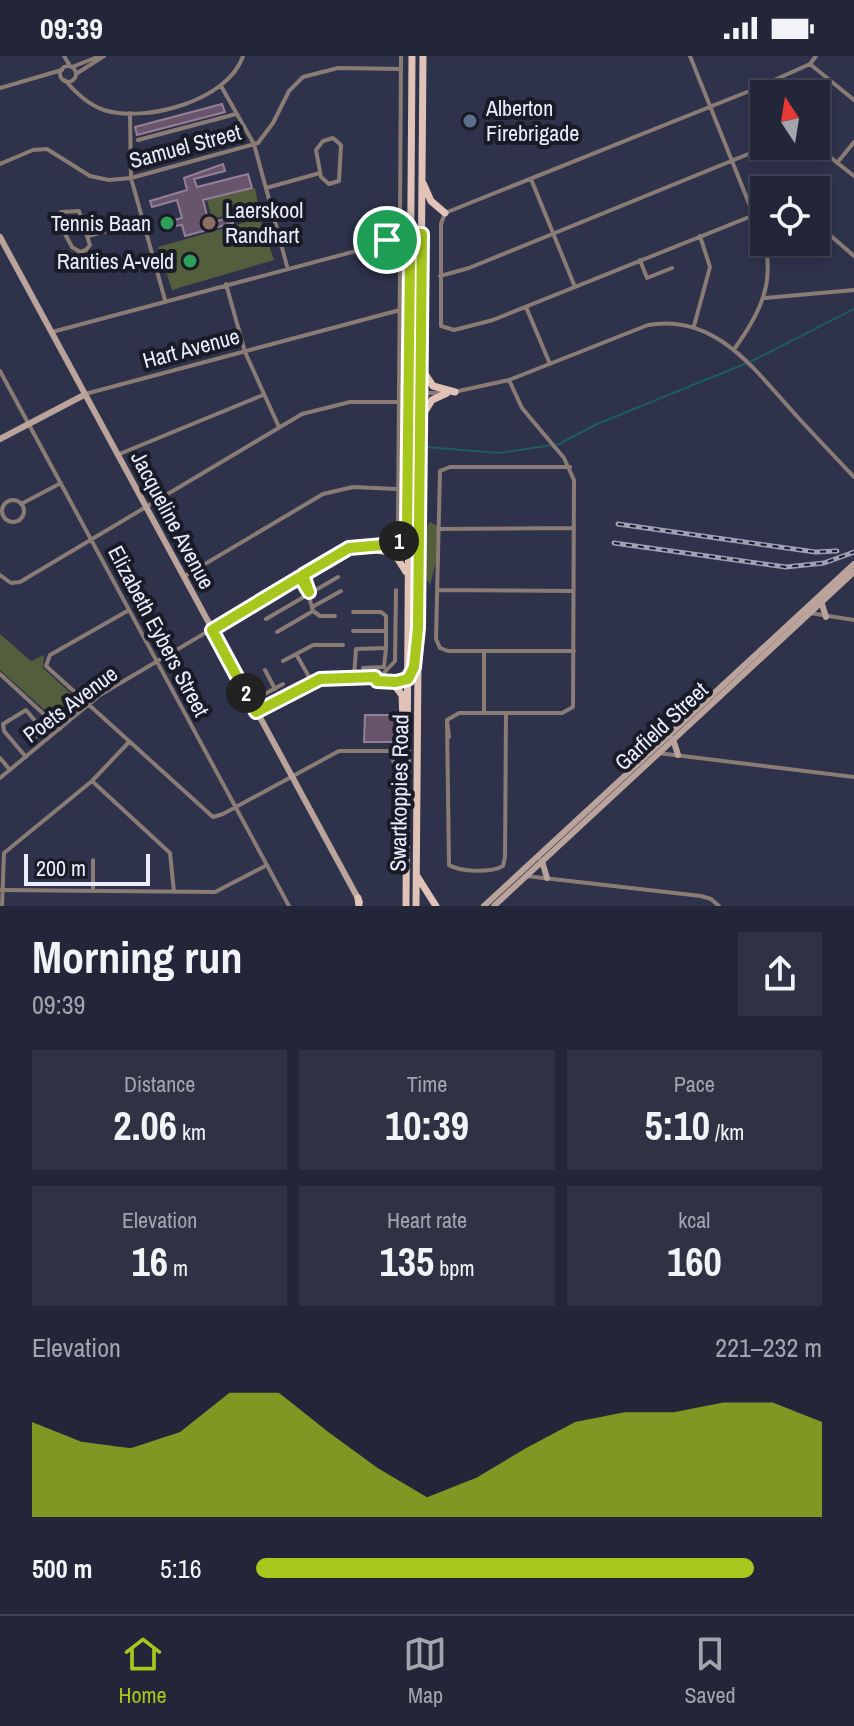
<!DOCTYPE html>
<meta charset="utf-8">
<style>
body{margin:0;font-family:"Archivo Narrow",sans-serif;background:#2e3243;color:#f1f3f6;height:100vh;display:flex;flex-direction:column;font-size:30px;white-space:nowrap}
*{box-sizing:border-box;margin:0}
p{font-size:26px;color:#a2a5ae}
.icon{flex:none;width:44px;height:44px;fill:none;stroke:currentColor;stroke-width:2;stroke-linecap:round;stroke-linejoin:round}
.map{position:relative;height:850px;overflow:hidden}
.details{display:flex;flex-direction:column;background:#222638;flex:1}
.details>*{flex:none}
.needle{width:52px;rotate:348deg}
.controls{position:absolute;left:750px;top:24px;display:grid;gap:16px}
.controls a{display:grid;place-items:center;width:80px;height:80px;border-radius:0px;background:#222638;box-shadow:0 4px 12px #0003,0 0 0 2px #3f4353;font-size:40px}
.scale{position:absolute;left:24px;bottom:20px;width:126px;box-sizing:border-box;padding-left:8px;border:4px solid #eaedfe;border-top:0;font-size:22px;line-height:28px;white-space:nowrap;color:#eaedfe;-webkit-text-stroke:6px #191b26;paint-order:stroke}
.pin{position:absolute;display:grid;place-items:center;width:68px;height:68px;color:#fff;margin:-34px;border:4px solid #fff;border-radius:50%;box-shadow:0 2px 8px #0007}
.km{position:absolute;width:40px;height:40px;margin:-20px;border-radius:50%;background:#222;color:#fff;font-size:22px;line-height:40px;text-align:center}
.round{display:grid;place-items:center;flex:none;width:84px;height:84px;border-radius:0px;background:#2e3243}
.head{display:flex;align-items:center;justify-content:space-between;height:136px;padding:0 32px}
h1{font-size:44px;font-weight:800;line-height:60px}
.metrics{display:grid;grid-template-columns:repeat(3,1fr);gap:12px;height:136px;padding:8px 32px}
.metrics div{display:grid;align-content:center;border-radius:0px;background:#2e3243;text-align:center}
.metrics b{font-size:40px;font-weight:800}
.metrics small{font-size:22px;font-weight:400}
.metrics p{font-size:22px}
.chart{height:224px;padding:16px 32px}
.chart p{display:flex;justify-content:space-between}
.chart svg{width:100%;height:144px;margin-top:8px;fill:#a8c71c;opacity:.7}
ul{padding:0 32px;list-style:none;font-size:26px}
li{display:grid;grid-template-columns:128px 96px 1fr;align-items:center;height:60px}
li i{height:20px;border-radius:10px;background:#a8c71c}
.status{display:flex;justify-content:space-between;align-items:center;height:56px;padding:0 40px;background:#222638;direction:ltr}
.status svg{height:22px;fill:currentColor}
.tabs{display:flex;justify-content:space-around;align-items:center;height:112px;border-top:2px solid #3f4353;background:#222638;font-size:22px;color:#a2a5ae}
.tabs a{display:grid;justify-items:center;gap:4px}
.tabs .active{color:#a8c71c}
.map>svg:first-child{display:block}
.green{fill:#535e3c}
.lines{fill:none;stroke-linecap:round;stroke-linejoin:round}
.stream{stroke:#1e5d5e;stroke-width:2}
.building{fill:#68546b;stroke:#957f97;stroke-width:2}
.street{stroke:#8a7b75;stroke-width:4}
.secondary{stroke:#baa39a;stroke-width:6}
.primary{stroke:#e0c2b6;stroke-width:7}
.rail-casing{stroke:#9ea1b5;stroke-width:5}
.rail{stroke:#191b26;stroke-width:2;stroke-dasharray:6;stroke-linecap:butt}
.route-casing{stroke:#fff;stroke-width:16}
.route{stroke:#a8c71c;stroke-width:10}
.service-dot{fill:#5c6f8a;stroke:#191b26;stroke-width:3}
.leisure-dot{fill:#2e9e5b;stroke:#191b26;stroke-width:3}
.education-dot{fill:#8d6e63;stroke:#191b26;stroke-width:3}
.labels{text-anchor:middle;stroke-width:8;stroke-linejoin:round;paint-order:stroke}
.poi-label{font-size:22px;fill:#eaedfe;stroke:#191b26;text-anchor:start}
.street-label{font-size:22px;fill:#eaedfe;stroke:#191b26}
</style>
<div class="status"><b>09:39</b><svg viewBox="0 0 49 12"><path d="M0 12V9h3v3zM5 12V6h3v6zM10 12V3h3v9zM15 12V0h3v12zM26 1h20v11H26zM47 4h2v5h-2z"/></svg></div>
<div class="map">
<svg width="854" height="850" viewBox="0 0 854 850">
<rect width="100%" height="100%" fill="#2e324b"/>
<path class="green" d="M255,132l5,25 -18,5 -3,-6 -27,7 -5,-19z
M260,162l14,42 -102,30 -14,-43z
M430,466l7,4 -1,36 -6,23c-11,-15 -12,-48 0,-63z
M0,578l31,27 13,-6 -1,13 36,33 -1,9 -14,11h-7l-57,-51z"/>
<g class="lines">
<path class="stream" d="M426,391l73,6 60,-9 38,-20 155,-63 102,-52"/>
</g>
<path class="building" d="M222,48l3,8 -88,23 -2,-8z
M223,108l2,7 -31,8 3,8 51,-13 4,14 -49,12 6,23 23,-6 1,6 -48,13 -3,-11 -7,1 -2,-6 9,-2 -5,-18 -25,7 -2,-6 37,-11 -3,-12z
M365,659h31l1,27h-33z"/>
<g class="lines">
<path class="street" d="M64,0l6,10
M690,0l74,185
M810,8l44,36
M60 18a8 8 0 1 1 16 0a8 8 0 1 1-16 0Z
M72,11l28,-11
M76,18l28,-18
M65,24c10,12 24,25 39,30 41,13 124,-9 139,-54
M221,30l33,58 33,122
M0,32l62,-18
M130,57l1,65 34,122
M333,82l8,7 -2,36 -10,3 -8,-7 -5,-27 7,-9z
M138,84l98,-26
M816,90l38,30
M837,107l17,-21
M0,108l33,-14 14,-1 43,27 19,4 22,-2 127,-35 15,-20 16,-32 14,-14 35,-9 63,1
M531,123l44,108
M266,132l54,-15
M79,155l11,34 -4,5 -6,2 -8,-5 -15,-28 4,-7z
M764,155l-271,109 -39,10 -13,-4v-102l4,-11 307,-123 58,-26 6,-8
M400,162l1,-162
M816,167l38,33
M88,180l56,-15
M640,204l7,18 25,-10
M440,220l29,-8 299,-122
M226,228l19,68 34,75
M765,242l89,-8
M526,251l24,57
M694,270l16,-59 -10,-31
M52,276l368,-98
M735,292c23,-32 41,-65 29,-106
M0,315l289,535
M454,336l55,-12 139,-55c67,-12 106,44 146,88 20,22 40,43 60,64
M410,337h32
M85,338l315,-84
M117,399l146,-60
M570,411h-120l-10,4 -4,168 4,9 8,3h126
M2 455a11 11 0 1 1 22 0a11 11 0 1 1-22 0Z
M21,448l40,-21
M398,466l2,-258
M438,473l136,-1
M0,519l11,8 9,-1 282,-168 48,-12h49
M183,521l140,-83 30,-7 44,2
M300,521l9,15
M437,534l136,1
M314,550l27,-15
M129,554l-79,45 -4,11 167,151 10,-3 116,-63h51l5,15 -1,99
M313,555l7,5h15
M353,556h28l5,4v32l-30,1 -2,28
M810,557l44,7
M266,563l72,-42
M353,575h33
M277,576l36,-21 -10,-36
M296,598l16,28
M283,605l30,-16h30
M363,612l21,-1 2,-19
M265,614l10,19
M375 621a4 4 0 1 1 8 0a4 4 0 1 1-8 0Z
M0,618l60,55
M382,619l13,-14 1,-71
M383,620l14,3 10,-10
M382,623l14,3 12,-3
M263,639l20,-11
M257,656l63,-33 55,-2
M484,656v-61
M447,664l12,-7h103l11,-6 1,-227 -10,-22 -42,-50 -13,-28
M447,664l2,145c11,7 42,8 54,1l2,-9 1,-144
M447,664l2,17
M658,697l196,24
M26,701l-22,-26 -1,-7 23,-14 16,19 -9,11
M0,702l10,12
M0,722l100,-83 246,-145 23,-1
M92,725l78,72 4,39
M93,804v31
M526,820l175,20 10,3 8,7
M0,834l215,2 52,-27
M2,850l2,-53 88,-72 37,-39"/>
<path class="secondary" d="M0,181l360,665
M0,383l84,-44
M821,545l5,16
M673,683l5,16
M542,805l5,17
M484,850l370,-342
M494,850l360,-334"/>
<path class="primary" d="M423,127l8,18 14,12
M389,184l11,4 9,13
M390,184l12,-10 7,-13
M423,315l10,15 22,6
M421,362l11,-18 15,-7
M369,493l26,-5 10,-15
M377,494l17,3 12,19
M392,626l10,13 1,24
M417,820l19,30
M358,842l1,8
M406,850l6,-850
M416,850l7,-850"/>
<defs>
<path id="rail" d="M618,468l197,28 22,-1
M614,487l172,24 38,-4 30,-11"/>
</defs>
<use href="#rail" class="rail-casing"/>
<use href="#rail" class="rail"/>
</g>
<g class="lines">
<defs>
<path id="route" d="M410,178h12l-4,394 -4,39 -6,12 -12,3 -19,-1 -2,-4 -55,2 -64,33 -44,-82 88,-53 9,15 -6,-17 46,-27 46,-4 12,-18 3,-267 -10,-15 -13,-4z"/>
</defs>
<use href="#route" class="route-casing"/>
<use href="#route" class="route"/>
</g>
<circle class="service-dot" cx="470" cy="65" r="8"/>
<g class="leisure-dot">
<circle cx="167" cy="167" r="8"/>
<circle cx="190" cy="205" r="8"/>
</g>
<circle class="education-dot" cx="209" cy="167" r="8"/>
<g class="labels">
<g class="poi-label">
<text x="486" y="60">Alberton<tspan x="486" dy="25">Firebrigade</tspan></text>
<text x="225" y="162">Laerskool<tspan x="225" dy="25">Randhart</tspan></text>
<text x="151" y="175" text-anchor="end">Tennis Baan</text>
<text x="174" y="213" text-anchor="end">Ranties A-veld</text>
</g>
<g class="street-label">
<text transform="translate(185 90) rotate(-15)" y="8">Samuel Street</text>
<text transform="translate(191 292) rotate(-15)" y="8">Hart Avenue</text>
<text transform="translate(173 464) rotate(62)" y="8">Jacqueline Avenue</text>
<text transform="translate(159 575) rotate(62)" y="8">Elizabeth Eybers Street</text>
<text transform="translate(70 648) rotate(-37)" y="8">Poets Avenue</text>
<text transform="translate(661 670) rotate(-43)" y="8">Garfield Street</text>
<text transform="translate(399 737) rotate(-89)" y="8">Swartkoppies Road</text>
</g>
</g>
</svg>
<div class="controls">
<a><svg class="needle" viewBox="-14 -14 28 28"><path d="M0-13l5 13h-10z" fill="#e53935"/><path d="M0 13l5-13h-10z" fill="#a2a5ae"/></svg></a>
<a><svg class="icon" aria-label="locate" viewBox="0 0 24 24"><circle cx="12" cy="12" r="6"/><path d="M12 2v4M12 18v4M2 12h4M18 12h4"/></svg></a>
</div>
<div class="scale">200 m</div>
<div class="pin" style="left:387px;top:184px;background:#1e9e55"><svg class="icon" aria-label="arrive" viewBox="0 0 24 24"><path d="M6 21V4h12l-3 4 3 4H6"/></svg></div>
<b class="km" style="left:399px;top:485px">1</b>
<b class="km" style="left:246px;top:637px">2</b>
</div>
<section class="details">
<div class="head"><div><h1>Morning run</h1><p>09:39</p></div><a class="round"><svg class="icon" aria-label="share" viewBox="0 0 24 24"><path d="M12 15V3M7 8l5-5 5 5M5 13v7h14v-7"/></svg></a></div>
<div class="metrics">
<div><p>Distance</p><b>2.06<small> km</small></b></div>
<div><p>Time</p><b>10:39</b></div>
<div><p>Pace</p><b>5:10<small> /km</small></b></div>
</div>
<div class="metrics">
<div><p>Elevation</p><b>16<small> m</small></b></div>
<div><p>Heart rate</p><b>135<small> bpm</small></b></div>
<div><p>kcal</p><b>160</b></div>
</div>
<div class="chart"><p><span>Elevation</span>221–232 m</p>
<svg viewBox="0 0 160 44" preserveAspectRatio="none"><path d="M0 44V15L10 21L20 23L30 18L40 6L50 6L60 18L70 29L80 38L90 32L100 23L110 15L120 12L130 12L140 9L150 9L160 15V44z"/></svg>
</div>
<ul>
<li><b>500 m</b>5:16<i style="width:88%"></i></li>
</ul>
</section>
<nav class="tabs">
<a class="active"><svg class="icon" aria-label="home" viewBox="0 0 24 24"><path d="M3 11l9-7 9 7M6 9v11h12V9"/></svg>Home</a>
<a><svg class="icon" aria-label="map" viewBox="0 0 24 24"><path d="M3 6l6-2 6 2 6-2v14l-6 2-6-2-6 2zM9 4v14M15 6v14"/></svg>Map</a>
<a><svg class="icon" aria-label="saved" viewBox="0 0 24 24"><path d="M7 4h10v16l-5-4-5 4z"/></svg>Saved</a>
</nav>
